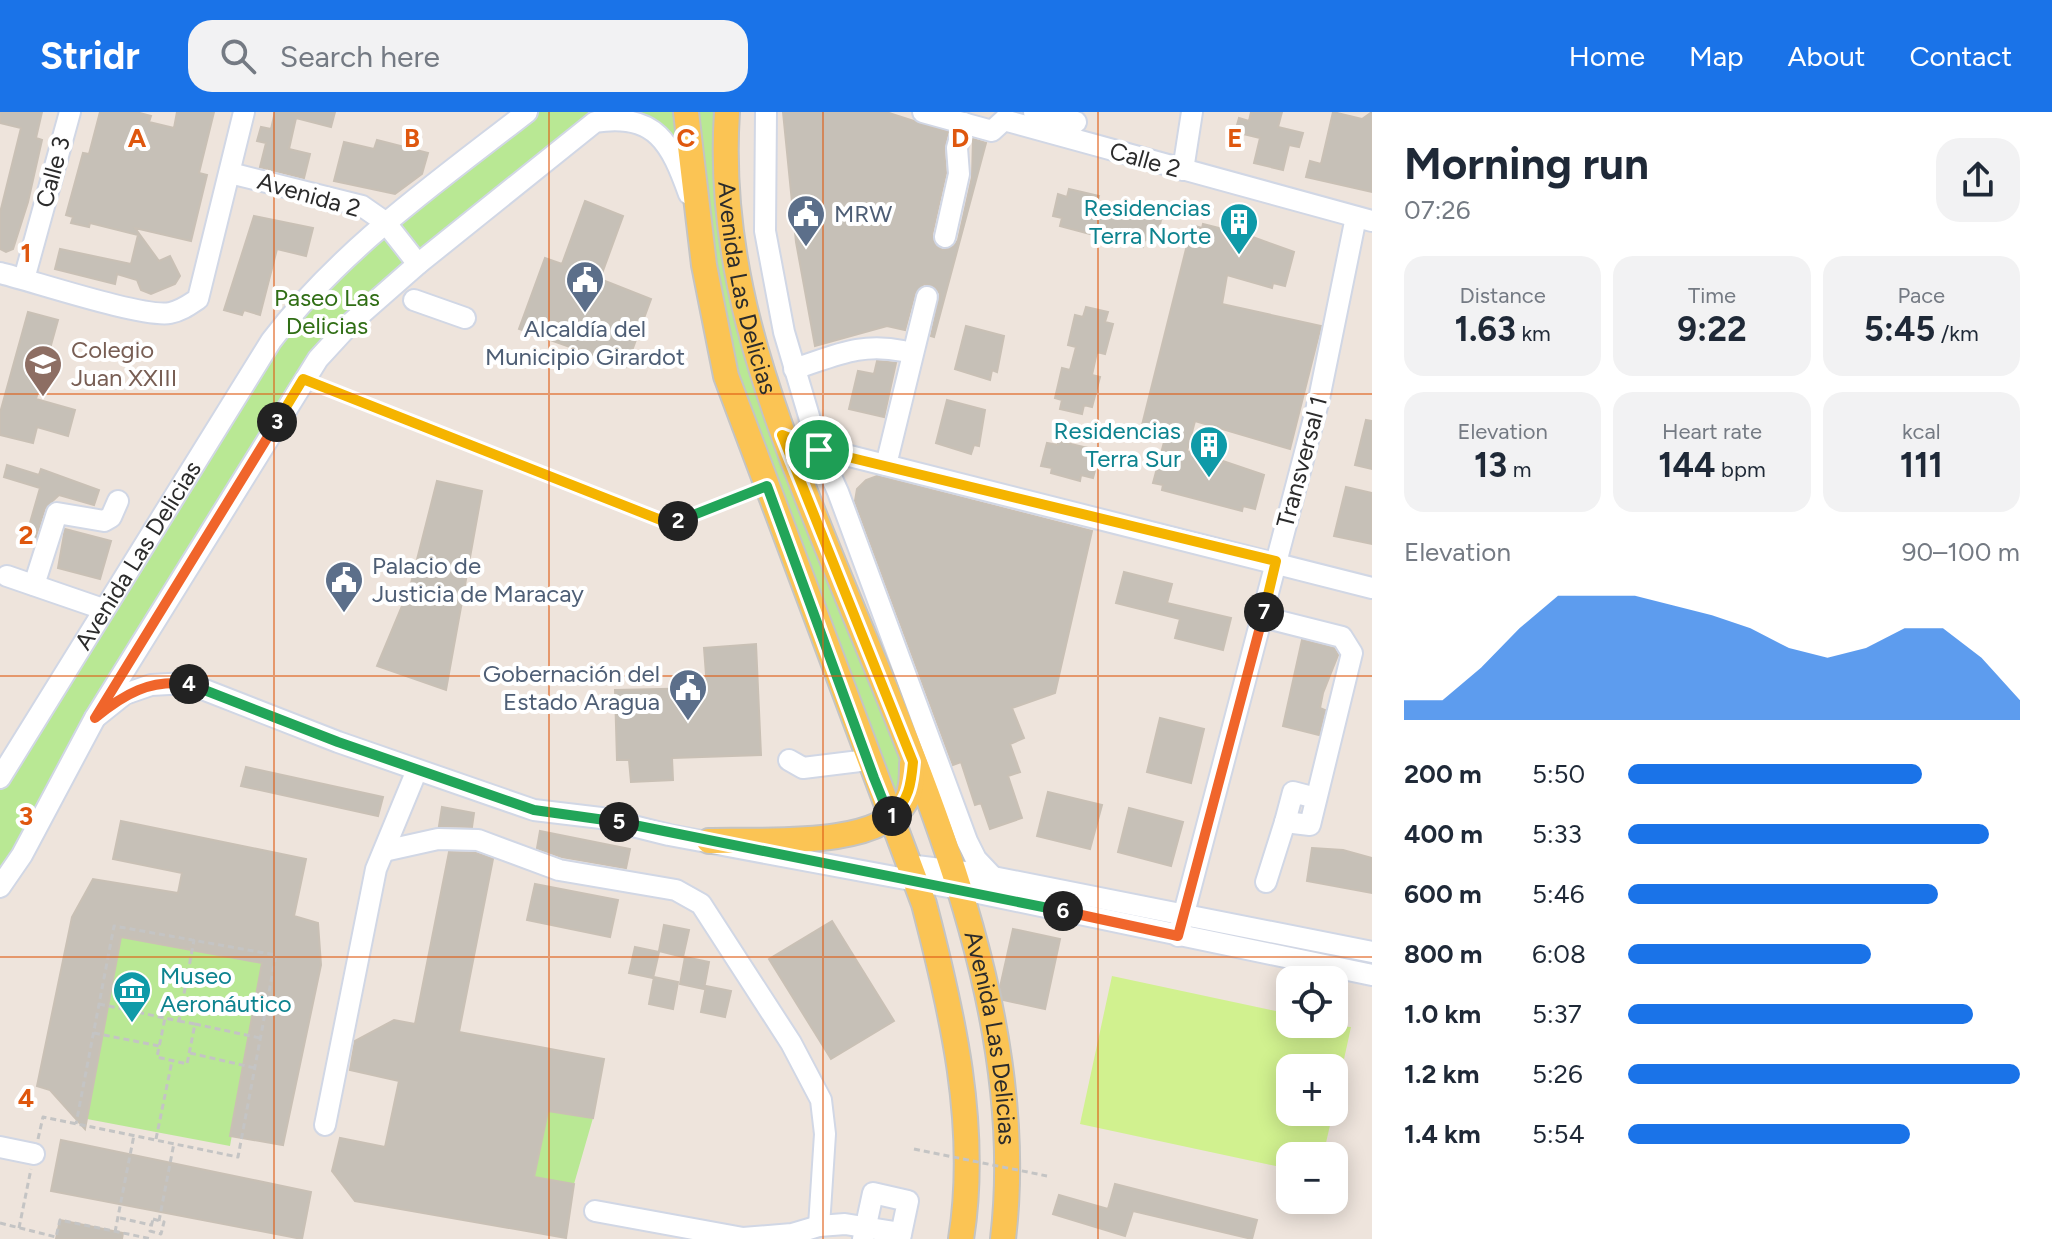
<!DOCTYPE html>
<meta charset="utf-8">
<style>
body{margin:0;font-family:Figtree,sans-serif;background:#f2f2f3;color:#1f2937;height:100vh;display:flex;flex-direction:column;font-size:30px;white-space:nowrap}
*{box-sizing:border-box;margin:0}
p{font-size:26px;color:#747a83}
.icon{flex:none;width:44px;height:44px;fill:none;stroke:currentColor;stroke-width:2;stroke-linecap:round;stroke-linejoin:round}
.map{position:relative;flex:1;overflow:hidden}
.side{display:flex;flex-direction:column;background:#fff;width:680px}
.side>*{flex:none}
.buttons{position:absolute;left:1276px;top:854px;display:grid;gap:16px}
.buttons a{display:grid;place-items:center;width:72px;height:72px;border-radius:16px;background:#fff;box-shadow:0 4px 20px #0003;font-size:40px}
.pin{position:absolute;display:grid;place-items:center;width:68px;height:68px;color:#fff;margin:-34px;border:4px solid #fff;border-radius:50%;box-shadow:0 2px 8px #0007}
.km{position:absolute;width:40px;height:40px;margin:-20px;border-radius:50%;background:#222;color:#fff;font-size:22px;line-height:40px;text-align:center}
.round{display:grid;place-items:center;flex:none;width:84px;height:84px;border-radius:24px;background:#f2f2f3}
.summary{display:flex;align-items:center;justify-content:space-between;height:136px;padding:0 32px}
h1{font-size:44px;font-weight:700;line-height:60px}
.stats{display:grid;grid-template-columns:repeat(3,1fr);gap:12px;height:136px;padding:8px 32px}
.stats div{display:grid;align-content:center;border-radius:20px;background:#f2f2f3;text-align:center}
.stats b{font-size:34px;font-weight:700}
.stats small{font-size:22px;font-weight:400}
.stats p{font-size:22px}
.chart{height:224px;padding:16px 32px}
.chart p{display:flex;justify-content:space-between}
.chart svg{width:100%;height:144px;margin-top:8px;fill:#1a73e8;opacity:.7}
ul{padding:0 32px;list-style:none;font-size:26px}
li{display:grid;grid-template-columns:128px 96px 1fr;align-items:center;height:60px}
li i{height:20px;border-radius:10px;background:#1a73e8}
header{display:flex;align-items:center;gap:48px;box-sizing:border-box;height:112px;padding:0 40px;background:#1a73e8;color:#fff}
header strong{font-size:38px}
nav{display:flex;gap:44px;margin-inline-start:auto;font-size:28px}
.search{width:560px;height:72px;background:#f2f2f3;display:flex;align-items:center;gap:20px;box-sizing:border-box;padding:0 28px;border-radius:24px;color:#747a83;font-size:30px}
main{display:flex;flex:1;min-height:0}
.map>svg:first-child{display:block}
.green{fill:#b9e894}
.pitch{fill:#d1f18f}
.building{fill:#c6c0b7;stroke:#c9c0b5;stroke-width:2}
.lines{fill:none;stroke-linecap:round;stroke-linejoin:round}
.minor-casing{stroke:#d1d7e5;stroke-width:24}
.major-casing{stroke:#c4c4c4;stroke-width:28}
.path{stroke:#c4c4c4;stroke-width:3;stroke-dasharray:6 4;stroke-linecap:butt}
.minor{stroke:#fff;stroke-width:20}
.major{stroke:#fbc454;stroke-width:24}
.path-bridge{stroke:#c4c4c4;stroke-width:3;stroke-dasharray:6 4;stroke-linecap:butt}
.split-1-casing{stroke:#fff;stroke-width:16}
.split-2-casing{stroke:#fff;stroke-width:16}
.split-3-casing{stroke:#fff;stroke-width:16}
.split-4-casing{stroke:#fff;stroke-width:16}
.split-5-casing{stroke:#fff;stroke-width:16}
.split-6-casing{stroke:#fff;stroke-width:16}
.split-7-casing{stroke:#fff;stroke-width:16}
.split-8-casing{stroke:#fff;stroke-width:16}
.split-1{stroke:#f5b400;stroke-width:10}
.split-2{stroke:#22a559;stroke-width:10}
.split-3{stroke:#f5b400;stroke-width:10}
.split-4{stroke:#f0652b;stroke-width:10}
.split-5{stroke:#22a559;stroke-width:10}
.split-6{stroke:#22a559;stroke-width:10}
.split-7{stroke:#f0652b;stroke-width:10}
.split-8{stroke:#f5b400;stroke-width:10}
.grid{fill:none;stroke:#df570e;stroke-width:2;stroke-opacity:0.55}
.labels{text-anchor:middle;stroke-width:8;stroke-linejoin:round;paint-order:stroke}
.street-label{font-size:24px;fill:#2b2b2b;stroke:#fff}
.culture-label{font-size:24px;fill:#0d838f;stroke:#fff;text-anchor:end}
.service-label{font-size:24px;fill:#4e5e75;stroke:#fff;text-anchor:start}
.park-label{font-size:24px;fill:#306e15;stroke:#fff}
.education-label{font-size:24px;fill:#785e54;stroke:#fff;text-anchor:start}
.grid-label{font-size:26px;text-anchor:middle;font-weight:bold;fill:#df570e;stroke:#fff;stroke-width:8;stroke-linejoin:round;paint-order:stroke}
</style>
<header>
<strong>Stridr</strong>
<div class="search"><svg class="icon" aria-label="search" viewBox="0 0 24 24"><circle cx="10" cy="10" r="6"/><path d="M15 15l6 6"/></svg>Search here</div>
<nav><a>Home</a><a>Map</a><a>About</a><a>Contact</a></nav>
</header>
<main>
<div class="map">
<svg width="1372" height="1127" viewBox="0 0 1372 1127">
<rect width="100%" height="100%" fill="#eee4dc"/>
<path class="green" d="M527,0h200l22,222 164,428 -23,56 -136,-369 -79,-295 -58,-38 -199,148 -115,115 -303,492v-96l305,-479z
M121,825l141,26 -32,183 -143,-27z
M548,999l45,7 -19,66 -40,-7z"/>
<path class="pitch" d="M1112,864l178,38v10l61,3 -17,78v-37h-44v44h43l-10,44h-33v13l-210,-45z"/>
<path class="building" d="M0,0h42l-6,26 6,2 -14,62 -15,47 -7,3 -6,-3v-36l21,-85 -21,-5z
M100,0h36l15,4 -2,6 25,6 3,-16h37l-15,61 8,2 -16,66 -56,-13 24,33 11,-5 10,20 -5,8 -24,10 -10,-4 -4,-10 -20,-6 -2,10 -60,-15 5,-20 71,15 7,-29 -48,-12 -1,4 -18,-4 2,-6 -7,-2 17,-62 6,1z
M275,0h60l-4,15 -35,-9 -7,31 21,5 -6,24 -44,-11 6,-24 -9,-2 4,-14 10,2z
M783,0h103l62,20 -4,16 2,25 -14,62 4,11 7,4 11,-4 4,-6 14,-63 1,-38 13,4 -52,194 -3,-1 9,-42 -5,-7 -11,-3 -9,9 -10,37 -18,-4 -72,20 -19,-104z
M1251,0h31l-4,15 25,6 -4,14 -10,-2 -6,25 -29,-7 6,-25 -25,-6 4,-14 10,3z
M1333,0l29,7 10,-7v80l-66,-15 4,-16 11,3z
M377,28l51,13 -6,21 -27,20 -61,-13 10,-39 30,7z
M1069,77l30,7 -2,8 23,6 2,-8 31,8 -2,8 10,2 -5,22 -11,-3 -2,8 -30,-7 2,-8 -23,-6 -2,8 -30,-8 2,-8 -9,-2 5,-22 9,3z
M585,89l38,15 -23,63 51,20 -25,68 -107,-38 26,-71 17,6z
M254,104l59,12 -7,28 -29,-7 -17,66 -16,-5 -2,5 -18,-5z
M1203,112l28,7 -1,4 22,6 1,-4 41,15 -9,34 -12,-3 -1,5 -45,-13 -5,29 99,22 -31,123 -95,-28 -8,30 14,4 -1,4 22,5 1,-3 41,14 -9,34 -12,-3 -1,5 -80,-21 1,-5 -10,-2 14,-52 -25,-6 50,-200 10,3z
M1086,195l22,5 -3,10 8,2 -8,30 -8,-2 -5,23 8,2 -8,30 -8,-2 -2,9 -22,-5 2,-9 -7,-2 7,-30 8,2 6,-23 -8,-2 7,-30 8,2z
M28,200l30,8 -22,79 39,11 -7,26 -31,-9 -4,16 -33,-8v-22z
M966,214l38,10 -7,36 -5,-2 -2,10 -35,-11z
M877,249l19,2 -12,54 -35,-8 9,-38 16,3z
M947,288l38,10 -6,36 -5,-1 -3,9 -35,-11z
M1366,308l6,1v48l-17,-4z
M1058,329l30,7 -1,4 12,3 -6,23 -12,-3 -1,6 -29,-8 1,-5 -11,-2 6,-23 11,2z
M7,353l32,10 2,-6 58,21 -5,15 -35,-10 -14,13 -11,35 -9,-3 15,-52 -36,-11z
M877,364l215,55 -37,162 -43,15 12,30 -14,6 10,28 -12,4 14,42 -32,11 -9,-26 -6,2 -14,-43 -8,3 -98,-264 2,-12 9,-9z
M437,369l45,10 -36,199 -69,-24 33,-79z
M1346,375l26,6v51l-38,-8z
M65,417l46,12 -11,38 -42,-11z
M1124,460l48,12 -5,19 64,15 -8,32 -48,-12 5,-19 -64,-16z
M1302,528l32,8 4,7 -15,38 -3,15 5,2 -6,25 -36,-9z
M756,532l5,111 -89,3 1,22 -42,2 -2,-22h-12l-2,-70 92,-2 -3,-40z
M1160,606l44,11 -13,54 -44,-11z
M246,655l137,30 -5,19 -137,-30z
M1048,680l54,13 -12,44 -53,-13z
M442,695l32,6 -2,14 -33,-1z
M1129,696l54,14 -12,44 -53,-14z
M121,709l185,38 -12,57 24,7 3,42 -38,180 -53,-9 32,-173 -141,-26 -36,192 -35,-39 -13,-4 35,-169 21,-38 85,14 4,-20 -69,-14z
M540,719l90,18 -4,19 -64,-11 -25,-9z
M1312,736l31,2 29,8v35l-65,-12z
M449,740l27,1 17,6 -34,173 145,27 -11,59 -45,-7 -14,66 40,7 -8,54 -211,-37 -23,-30 8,-33 45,9 14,-66 -49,-11 5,-29 39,-21 21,4z
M535,772l83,16 -8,37 -83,-17z
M832,809l62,100 -63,38 -62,-100z
M664,813l25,5 -6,27 -24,-6z
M1013,817l47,10 -15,70 -42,-9 -3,-13z
M635,835l24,5 -6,26 -24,-5z
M685,845l24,5 -5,27 -24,-5z
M654,865l24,5 -5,27 -24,-5z
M706,874l25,5 -6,26 -24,-5z
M61,1028l250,52 -9,47 -251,-48z
M1115,1072l142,36 -5,19 -119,-28 -8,25 -72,-22 6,-19 49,14z
M60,1108l63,13 -1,6h-66z"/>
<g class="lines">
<defs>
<g id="minor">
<path d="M766,0l-1,119 19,101 35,118 19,42 129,349 9,18 17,18"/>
<path d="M923,0l69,19 12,-11 368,101"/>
<path d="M1034,0l42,10"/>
<path d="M1183,58l9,-58"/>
<path d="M230,61l132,33 23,16 33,42"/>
<path d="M945,125l14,-63 -2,-26 7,-25"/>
<path d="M0,161c33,8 143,45 170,40 11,-2 19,-8 28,-14l46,-187"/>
<path d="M24,167l46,-167"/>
<path d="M414,188l51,18"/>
<path d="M794,257c41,-13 66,-27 109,-18"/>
<path d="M810,334l562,142"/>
<path d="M886,353l41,-168"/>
<path d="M7,464l96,33"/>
<path d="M34,473l23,-72 47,8 7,-4 7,-16"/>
<path d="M1263,505l79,20 10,16 -42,172 -25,-3 -19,60"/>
<path d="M95,606l30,-24 26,-9 36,-2 151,59 196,68 67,8 68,17 290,54 413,86"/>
<path d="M789,648l14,8 65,-8"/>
<path id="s1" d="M0,666l271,-437c70,-92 165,-158 256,-229"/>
<path d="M1285,710l8,-30 23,6"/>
<path d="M384,739l54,-12 40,1 81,30 117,20 25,14 90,139 30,57 4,34 -6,92"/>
<path d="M908,753l65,8 399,79"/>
<path d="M0,775l22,-32 73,-137 223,-359 34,-37 66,-58 177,-142c61,-10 76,22 94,72"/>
<path d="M1178,824l141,-537 37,-182"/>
<path d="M325,1013l51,-256 41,-99"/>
<path d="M0,1035l34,7"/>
<path d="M595,1099l148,27 49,-4 27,-8 26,-2 56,9"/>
<path d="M863,1127l10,-46 35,8 -8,38"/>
</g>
<g id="major">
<path d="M686,0l18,153 22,111 198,528c28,107 55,223 37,335"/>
<path id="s2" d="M727,0c-10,149 38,280 92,415 88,221 213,469 184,712"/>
<path d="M709,729c48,-2 171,9 197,-40 6,-11 6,-24 6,-37"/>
</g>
</defs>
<use href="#minor" class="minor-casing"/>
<use href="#major" class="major-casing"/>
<path class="path" d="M320,274l351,138 78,-31
M99,892l66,14
M179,909l16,3 -8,40 -30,-7 8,-39 14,3 15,-81
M195,912l65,14
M94,921l65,13
M190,941l65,15
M38,1027l5,-22 195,40 38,-202 -162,-29 -38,198
M156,1027l16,-78
M120,1106l31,7
M153,1107l11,3 -3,12 -11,-3z
M159,1109l15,-78
M0,1111l56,14 4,-17 92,19
M19,1116l12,-59
M115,1120l19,-97"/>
<use href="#minor" class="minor"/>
<use href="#major" class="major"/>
<path class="path-bridge" d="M914,1037l133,27"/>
</g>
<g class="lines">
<defs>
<path id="split-1" d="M819,338l-37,-15 131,327c-2,23 -4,37 -21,54"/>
<path id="split-2" d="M678,409l89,-35 107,292 16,40 2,-2"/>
<path id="split-3" d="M277,310l26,-43 368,145 7,-3"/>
<path id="split-4" d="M189,572c-39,-5 -65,10 -94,34l182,-296"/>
<path id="split-5" d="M189,572l149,58 196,68 85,12"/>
<path id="split-6" d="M619,710l444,89"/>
<path id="split-7" d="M1063,799l115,25 86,-324"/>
<path id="split-8" d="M819,338l457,111 -12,51"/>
</defs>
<use href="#split-1" class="split-1-casing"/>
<use href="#split-2" class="split-2-casing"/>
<use href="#split-3" class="split-3-casing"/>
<use href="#split-4" class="split-4-casing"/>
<use href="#split-5" class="split-5-casing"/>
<use href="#split-6" class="split-6-casing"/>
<use href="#split-7" class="split-7-casing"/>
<use href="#split-8" class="split-8-casing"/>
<use href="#split-1" class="split-1"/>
<use href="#split-2" class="split-2"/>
<use href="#split-3" class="split-3"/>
<use href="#split-4" class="split-4"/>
<use href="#split-5" class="split-5"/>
<use href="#split-6" class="split-6"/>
<use href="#split-7" class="split-7"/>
<use href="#split-8" class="split-8"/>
</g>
<path class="grid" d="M274,0v1127M549,0v1127M823,0v1127M1098,0v1127M0,282h1372M0,564h1372M0,845h1372"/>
<defs>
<symbol id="civic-pin" viewBox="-11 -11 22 30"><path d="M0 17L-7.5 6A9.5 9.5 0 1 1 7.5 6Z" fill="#5c6f8a" stroke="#fff"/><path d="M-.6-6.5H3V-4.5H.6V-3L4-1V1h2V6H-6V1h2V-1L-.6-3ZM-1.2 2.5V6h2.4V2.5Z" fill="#fff"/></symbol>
<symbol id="building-pin" viewBox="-11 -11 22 30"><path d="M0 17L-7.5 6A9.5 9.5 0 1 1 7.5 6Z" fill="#0f9aa8" stroke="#fff"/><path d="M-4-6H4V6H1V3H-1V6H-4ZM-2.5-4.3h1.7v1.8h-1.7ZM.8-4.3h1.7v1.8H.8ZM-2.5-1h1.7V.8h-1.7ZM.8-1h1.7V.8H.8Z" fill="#fff"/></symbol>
<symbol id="school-pin" viewBox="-11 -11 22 30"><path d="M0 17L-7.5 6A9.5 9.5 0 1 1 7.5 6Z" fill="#8d6e63" stroke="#fff"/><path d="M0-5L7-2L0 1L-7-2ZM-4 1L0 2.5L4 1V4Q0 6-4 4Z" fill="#fff"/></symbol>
<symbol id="museum-pin" viewBox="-11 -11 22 30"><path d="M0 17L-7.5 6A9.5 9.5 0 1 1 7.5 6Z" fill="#0f9aa8" stroke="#fff"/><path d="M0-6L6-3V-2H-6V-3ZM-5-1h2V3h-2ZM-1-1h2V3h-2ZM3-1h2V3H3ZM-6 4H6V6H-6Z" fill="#fff"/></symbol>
</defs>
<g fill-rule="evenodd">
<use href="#civic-pin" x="784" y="80" width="44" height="60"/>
<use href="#building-pin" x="1217" y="88" width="44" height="60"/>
<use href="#civic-pin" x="563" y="146" width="44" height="60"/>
<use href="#school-pin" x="21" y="230" width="44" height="60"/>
<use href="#building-pin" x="1187" y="311" width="44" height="60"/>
<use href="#civic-pin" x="322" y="446" width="44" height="60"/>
<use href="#civic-pin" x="666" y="554" width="44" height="60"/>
<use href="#museum-pin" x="110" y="856" width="44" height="60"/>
</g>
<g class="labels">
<g class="street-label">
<text transform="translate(1145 48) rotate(16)" y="8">Calle 2</text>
<text transform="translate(53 60) rotate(-75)" y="8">Calle 3</text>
<text transform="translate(309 83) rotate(16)" y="8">Avenida 2</text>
<text dy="8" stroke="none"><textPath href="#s2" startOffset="178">Avenida Las Delicias</textPath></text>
<text transform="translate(1302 350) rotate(-75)" y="8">Transversal 1</text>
<text dy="8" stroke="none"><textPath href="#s1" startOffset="262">Avenida Las Delicias</textPath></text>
<text dy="8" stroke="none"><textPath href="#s2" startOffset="970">Avenida Las Delicias</textPath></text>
</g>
<g class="culture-label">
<text x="1211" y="104">Residencias<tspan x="1211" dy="28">Terra Norte</tspan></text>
<text x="1181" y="327">Residencias<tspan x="1181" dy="28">Terra Sur</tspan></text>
<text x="160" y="872" text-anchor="start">Museo<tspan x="160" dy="28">Aeronáutico</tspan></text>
</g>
<g class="service-label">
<text x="834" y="110">MRW</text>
<text x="585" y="225" text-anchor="middle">Alcaldía del<tspan x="585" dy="28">Municipio Girardot</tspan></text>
<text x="372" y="462">Palacio de<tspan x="372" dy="28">Justicia de Maracay</tspan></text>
<text x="660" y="570" text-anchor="end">Gobernación del<tspan x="660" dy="28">Estado Aragua</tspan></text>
</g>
<g class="park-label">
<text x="327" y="194">Paseo Las<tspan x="327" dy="28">Delicias</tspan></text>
</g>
<g class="education-label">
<text x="71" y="246">Colegio<tspan x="71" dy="28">Juan XXIII</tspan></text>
</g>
</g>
<g class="grid-label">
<text x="137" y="35">A</text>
<text x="412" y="35">B</text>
<text x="686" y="35">C</text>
<text x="960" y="35">D</text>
<text x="1235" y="35">E</text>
<text x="26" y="150">1</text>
<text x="26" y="432">2</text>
<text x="26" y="713">3</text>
<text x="26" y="995">4</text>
</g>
</svg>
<div class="buttons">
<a><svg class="icon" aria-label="locate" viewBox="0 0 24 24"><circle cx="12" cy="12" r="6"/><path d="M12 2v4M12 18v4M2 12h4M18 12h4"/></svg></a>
<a>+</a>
<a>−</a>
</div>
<div class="pin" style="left:819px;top:338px;background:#1e9e55"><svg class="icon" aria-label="arrive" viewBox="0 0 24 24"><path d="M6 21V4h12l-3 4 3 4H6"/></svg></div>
<b class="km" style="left:892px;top:704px">1</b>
<b class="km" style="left:678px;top:409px">2</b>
<b class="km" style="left:277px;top:310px">3</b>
<b class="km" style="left:189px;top:572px">4</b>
<b class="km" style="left:619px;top:710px">5</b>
<b class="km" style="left:1063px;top:799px">6</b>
<b class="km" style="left:1264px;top:500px">7</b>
</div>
<section class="side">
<div class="summary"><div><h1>Morning run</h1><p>07:26</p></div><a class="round"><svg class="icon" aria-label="share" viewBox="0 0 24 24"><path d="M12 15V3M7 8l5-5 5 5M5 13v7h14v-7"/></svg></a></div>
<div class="stats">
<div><p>Distance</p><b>1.63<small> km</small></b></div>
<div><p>Time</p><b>9:22</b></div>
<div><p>Pace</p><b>5:45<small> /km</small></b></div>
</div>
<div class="stats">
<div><p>Elevation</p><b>13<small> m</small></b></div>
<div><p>Heart rate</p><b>144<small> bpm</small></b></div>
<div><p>kcal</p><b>111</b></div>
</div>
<div class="chart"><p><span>Elevation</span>90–100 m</p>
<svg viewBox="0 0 160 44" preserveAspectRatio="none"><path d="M0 44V38L10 38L20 28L30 16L40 6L50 6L60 6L70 9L80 12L90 16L100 22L110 25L120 22L130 16L140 16L150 25L160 38V44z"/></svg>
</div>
<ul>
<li><b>200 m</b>5:50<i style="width:75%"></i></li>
<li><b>400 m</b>5:33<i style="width:92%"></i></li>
<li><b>600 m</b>5:46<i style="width:79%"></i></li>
<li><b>800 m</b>6:08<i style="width:62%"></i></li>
<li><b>1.0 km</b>5:37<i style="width:88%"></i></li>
<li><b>1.2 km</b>5:26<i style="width:100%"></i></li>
<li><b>1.4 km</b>5:54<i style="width:72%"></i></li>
</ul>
</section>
</main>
